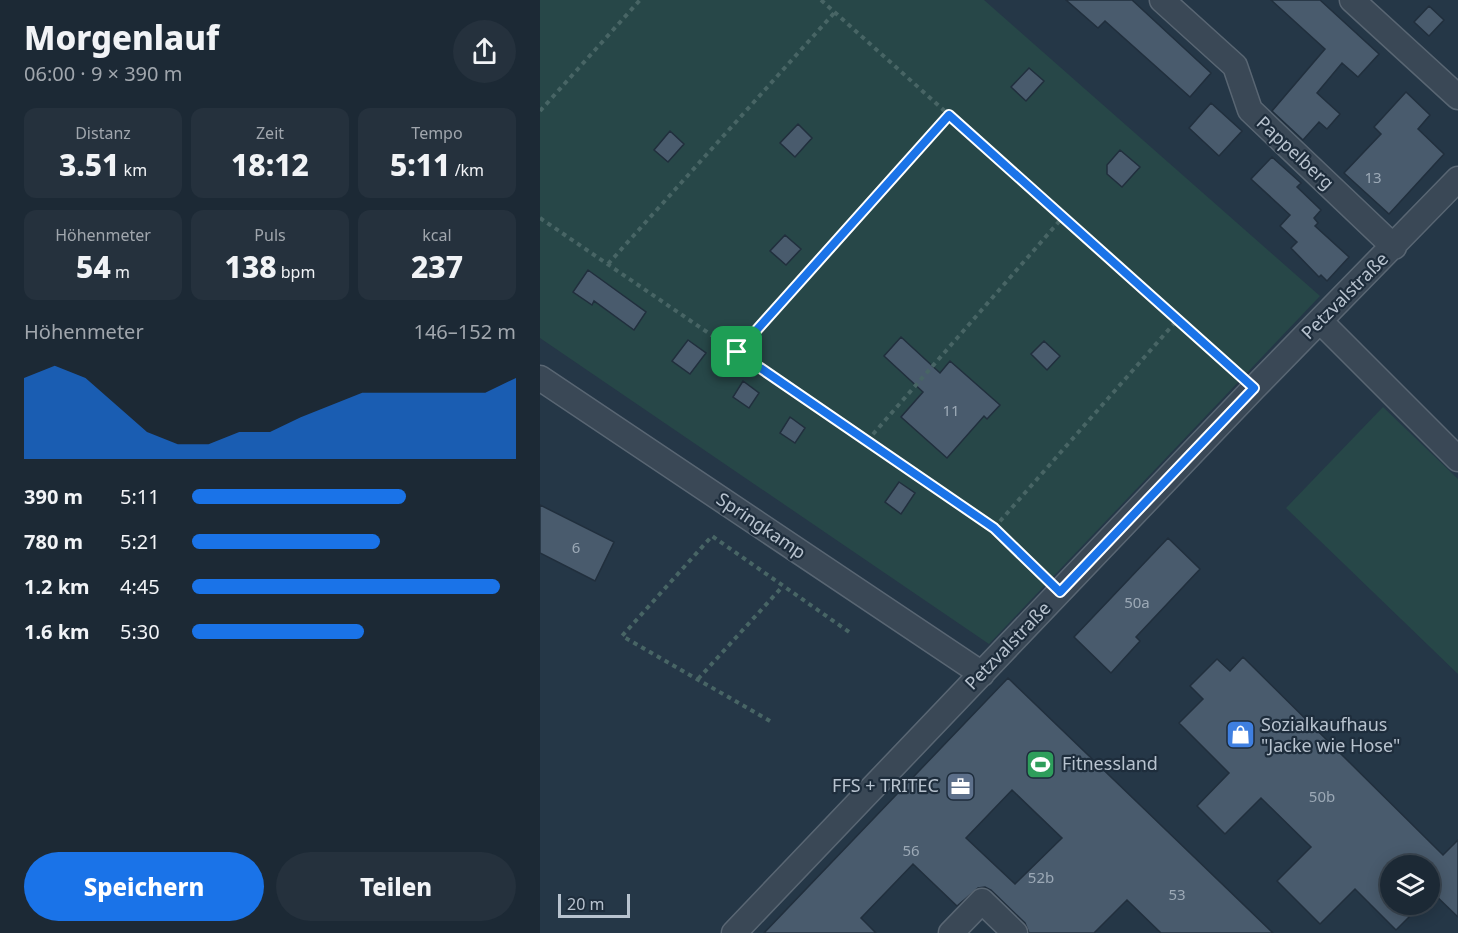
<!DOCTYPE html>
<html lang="de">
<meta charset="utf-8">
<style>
body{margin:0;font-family:"Noto Sans",sans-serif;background:#25313d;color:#f1f3f6;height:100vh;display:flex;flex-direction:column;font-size:22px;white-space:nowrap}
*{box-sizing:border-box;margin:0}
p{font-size:20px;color:#a0a6ad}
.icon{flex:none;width:33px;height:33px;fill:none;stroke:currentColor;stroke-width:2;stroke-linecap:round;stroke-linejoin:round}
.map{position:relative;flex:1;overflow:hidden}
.side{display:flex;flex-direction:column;background:#1c2935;width:540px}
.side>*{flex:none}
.fabs{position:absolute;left:840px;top:855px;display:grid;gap:12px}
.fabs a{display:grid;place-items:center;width:60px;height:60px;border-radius:50%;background:#1c2935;box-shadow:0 3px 15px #0003,0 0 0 2px #3a4550;font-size:30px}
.scale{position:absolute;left:18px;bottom:15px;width:72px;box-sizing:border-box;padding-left:6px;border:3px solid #b8c3cf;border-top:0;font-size:16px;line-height:21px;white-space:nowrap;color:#b8c3cf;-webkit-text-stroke:4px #1e2d3c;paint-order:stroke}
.pin{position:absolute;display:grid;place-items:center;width:51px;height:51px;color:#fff;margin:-26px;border-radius:12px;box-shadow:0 3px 9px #0006}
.round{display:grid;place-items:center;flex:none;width:63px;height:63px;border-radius:32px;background:#25313d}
.head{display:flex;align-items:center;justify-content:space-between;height:102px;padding:0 24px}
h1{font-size:33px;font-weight:800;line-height:45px}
.stats{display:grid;grid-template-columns:repeat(3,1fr);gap:9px;height:102px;padding:6px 24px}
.stats div{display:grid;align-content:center;border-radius:12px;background:#25313d;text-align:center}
.stats b{font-size:30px;font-weight:800}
.stats small{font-size:16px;font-weight:400}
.stats p{font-size:16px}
.chart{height:168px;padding:12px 24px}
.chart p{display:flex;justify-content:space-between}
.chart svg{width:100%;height:108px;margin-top:6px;fill:#1a73e8;opacity:.7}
.cta{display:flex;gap:12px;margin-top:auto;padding:12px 24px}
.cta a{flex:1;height:69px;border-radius:36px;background:#1a73e8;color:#fff;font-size:24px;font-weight:800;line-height:69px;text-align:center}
.cta a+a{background:#25313d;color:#f1f3f6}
ul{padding:0 24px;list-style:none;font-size:20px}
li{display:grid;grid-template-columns:96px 72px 1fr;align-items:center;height:45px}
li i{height:15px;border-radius:8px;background:#1a73e8}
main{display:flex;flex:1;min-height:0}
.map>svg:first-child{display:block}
.green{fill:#274748}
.building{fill:#495b6d;stroke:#212f3d;stroke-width:1.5;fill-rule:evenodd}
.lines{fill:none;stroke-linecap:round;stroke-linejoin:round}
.minor-casing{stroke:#596673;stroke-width:27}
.path{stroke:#486565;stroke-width:4;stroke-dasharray:4.5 4.5;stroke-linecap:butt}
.minor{stroke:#3a4856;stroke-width:24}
.route-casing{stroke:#fff;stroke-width:12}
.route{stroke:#1a73e8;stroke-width:8}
.labels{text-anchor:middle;stroke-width:4.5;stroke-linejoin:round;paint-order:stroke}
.number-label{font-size:15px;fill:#9ca9b6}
.street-label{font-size:18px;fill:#b8c3cf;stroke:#1e2d3c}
.poi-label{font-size:18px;fill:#b8c3cf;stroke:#1e2d3c;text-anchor:start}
</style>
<main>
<section class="side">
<div class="head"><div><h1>Morgenlauf</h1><p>06:00 · 9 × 390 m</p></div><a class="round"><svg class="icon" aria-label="share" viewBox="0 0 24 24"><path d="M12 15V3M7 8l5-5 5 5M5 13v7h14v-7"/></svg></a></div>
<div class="stats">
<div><p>Distanz</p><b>3.51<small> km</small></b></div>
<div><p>Zeit</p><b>18:12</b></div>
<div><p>Tempo</p><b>5:11<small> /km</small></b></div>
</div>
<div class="stats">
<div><p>Höhenmeter</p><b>54<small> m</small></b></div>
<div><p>Puls</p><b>138<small> bpm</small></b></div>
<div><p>kcal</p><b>237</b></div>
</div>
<div class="chart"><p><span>Höhenmeter</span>146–152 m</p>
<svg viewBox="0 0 160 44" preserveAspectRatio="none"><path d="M0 44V11L10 6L20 11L30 22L40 33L50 38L60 38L70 33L80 33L90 27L100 22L110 17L120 17L130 17L140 17L150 17L160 11V44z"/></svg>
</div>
<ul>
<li><b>390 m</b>5:11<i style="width:66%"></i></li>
<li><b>780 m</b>5:21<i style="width:58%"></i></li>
<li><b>1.2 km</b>4:45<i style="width:95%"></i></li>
<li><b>1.6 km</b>5:30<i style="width:53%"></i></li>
</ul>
<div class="cta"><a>Speichern</a><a>Teilen</a></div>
</section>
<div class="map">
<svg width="918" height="933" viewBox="0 0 918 933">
<rect width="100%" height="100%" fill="#253747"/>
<path class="green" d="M0,0h444l336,296 -331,348 -449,-306z
M843,407l75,72v195l-172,-166z"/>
<path class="building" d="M526,0h66l79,73 -21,24 -85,-76 -7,7z
M731,0h49l59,54 -21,23 -16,-14 -25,30 23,21 -13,15 -8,-7 -16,18 -31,-29 53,-62z
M889,6l15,14 -15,16 -15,-14z
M489,68l15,13 -18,20 -15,-14z
M866,92l24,23 -12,14 26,25 -55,60 -45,-41 37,-39 -7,-7z
M671,103l31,28 -23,25 -30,-28z
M258,124l14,14 -17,19 -15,-14z
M130,131l14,13 -16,18 -14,-12z
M580,150l20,17 -18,20 -15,-13v-9z
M732,157l29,26 -4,4 24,23 -7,8 4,5 -3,3 34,31 -22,24 -6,-6 -2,2 -28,-29 6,-6 -17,-16 10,-11 -39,-36z
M245,235l16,14 -15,16 -16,-14z
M48,270l58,42 -12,18 -40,-29 -2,4 -19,-13z
M361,337l39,36 10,-12 50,44 -13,14 -3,-3 -37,42 -46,-41 22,-25 -39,-36z
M148,340l18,13 -16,21 -18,-13z
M504,341l16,15 -13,14 -16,-16z
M203,381l16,12 -10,15 -16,-11z
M250,417l15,11 -10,15 -15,-10z
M359,482l16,11 -14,21 -16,-12z
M0,505l74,37 -19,39 -55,-28z
M628,538l32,31 -64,68 4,4 -29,32 -37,-36z
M703,657l200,198 15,-15v77l-28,-27v-24h-40v38h32l-26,26 -41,-41 -35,35 -43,-43 34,-34 -50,-49 -36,36 -28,-28 32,-33 -50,-50 24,-24 -13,-13 27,-27 13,12z
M468,678l131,126 134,129h-112l-34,-33 -33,33h-65l-4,-10 -34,-33 -6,-3 -7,1 -21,18 -44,-42 -52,54 15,15h-112zM472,790l50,48 -47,46 -49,-46z"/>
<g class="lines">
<defs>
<path id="minor" d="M622,0l73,66 15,44 144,137
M812,0l106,97
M780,321l138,138
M0,378l442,296
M194,933l520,-545 204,-209
M411,933l31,-32 33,32"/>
</defs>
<use href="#minor" class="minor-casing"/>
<path class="path" d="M281,0l417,374
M0,111l100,-111
M0,218l454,310 51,49
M68,264l227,-252
M197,352l212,-237
M327,441l196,-224
M454,528l184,-209
M158,679l85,-93
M230,721l-148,-85 90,-100 140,98"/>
<use href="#minor" class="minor"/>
</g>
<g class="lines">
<defs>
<path id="route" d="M409,115l305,273 -194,204 -66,-64 -257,-176z"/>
</defs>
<use href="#route" class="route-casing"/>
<use href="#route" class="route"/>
</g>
<defs>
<symbol id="shop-square" viewBox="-11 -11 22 22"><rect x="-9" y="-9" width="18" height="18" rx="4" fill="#3f7fe0" stroke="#1e2d3c"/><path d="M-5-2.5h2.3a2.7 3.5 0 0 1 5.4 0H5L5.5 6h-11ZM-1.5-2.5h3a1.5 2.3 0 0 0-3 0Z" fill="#fff"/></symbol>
<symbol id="stadium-square" viewBox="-11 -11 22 22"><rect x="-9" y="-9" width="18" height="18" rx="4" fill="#2e9e5b" stroke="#1e2d3c"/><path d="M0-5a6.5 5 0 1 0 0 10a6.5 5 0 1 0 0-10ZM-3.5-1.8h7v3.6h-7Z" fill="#fff"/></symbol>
<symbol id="office-square" viewBox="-11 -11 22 22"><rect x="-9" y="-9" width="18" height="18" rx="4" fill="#5c6f8a" stroke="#1e2d3c"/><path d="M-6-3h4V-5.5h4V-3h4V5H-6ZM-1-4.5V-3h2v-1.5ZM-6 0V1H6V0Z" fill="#fff"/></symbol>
</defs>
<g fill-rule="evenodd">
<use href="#shop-square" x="684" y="718" width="33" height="33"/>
<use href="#stadium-square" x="484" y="748" width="33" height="33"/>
<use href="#office-square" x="404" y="770" width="33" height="33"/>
</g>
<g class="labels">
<g class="number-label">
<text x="833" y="183">13</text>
<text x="411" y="416">11</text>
<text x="36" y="553">6</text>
<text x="597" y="608">50a</text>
<text x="782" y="802">50b</text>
<text x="371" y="856">56</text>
<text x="501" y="883">52b</text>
<text x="637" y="900">53</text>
</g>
<g class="street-label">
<text transform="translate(755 153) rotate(43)" y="6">Pappelberg</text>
<text transform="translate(805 296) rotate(-45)" y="6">Petzvalstraße</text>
<text transform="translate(221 526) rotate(34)" y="6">Springkamp</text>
<text transform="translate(468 646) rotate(-46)" y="6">Petzvalstraße</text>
</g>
<g class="poi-label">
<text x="721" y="731">Sozialkaufhaus<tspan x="721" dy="21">"Jacke wie Hose"</tspan></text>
<text x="522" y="770">Fitnessland</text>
<text x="399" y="792" text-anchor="end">FFS + TRITEC</text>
</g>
</g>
</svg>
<div class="fabs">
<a><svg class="icon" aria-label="layers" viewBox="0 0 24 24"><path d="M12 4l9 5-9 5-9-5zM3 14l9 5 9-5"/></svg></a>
</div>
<div class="scale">20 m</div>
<div class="pin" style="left:197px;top:352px;background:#1e9e55"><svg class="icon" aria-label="arrive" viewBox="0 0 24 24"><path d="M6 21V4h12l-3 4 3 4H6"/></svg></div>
</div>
</main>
